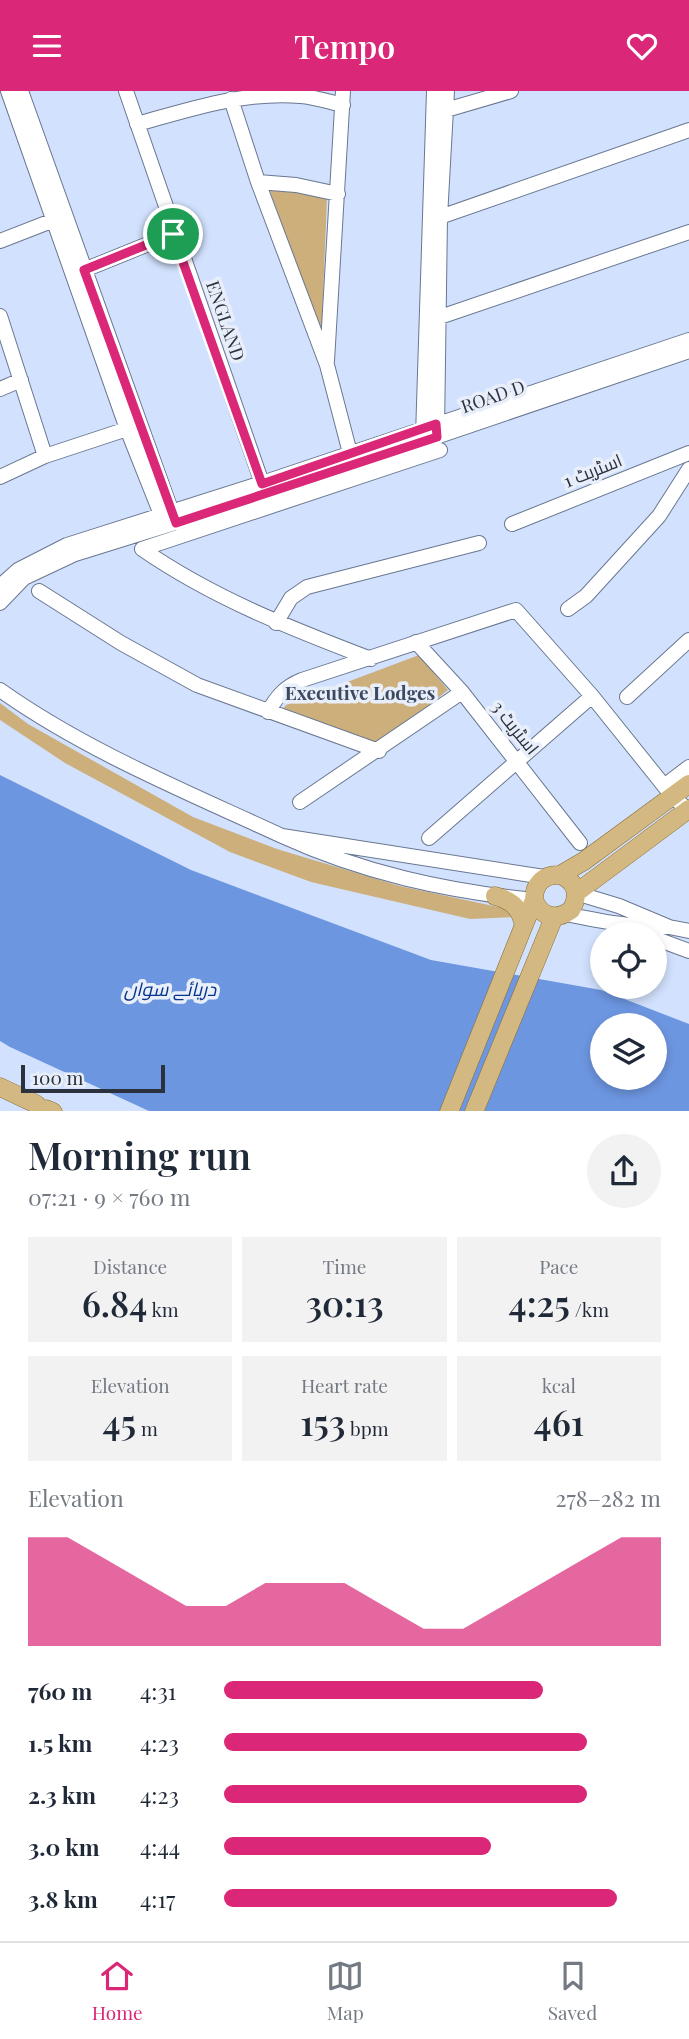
<!DOCTYPE html>
<meta charset="utf-8">
<style>
body{margin:0;font-family:"Playfair Display",Cairo,serif;background:#f2f2f3;color:#1f2937;height:100vh;display:flex;flex-direction:column;font-size:26px;white-space:nowrap}
*{box-sizing:border-box;margin:0}
p{font-size:23px;color:#747a83}
.icon{flex:none;width:38px;height:38px;fill:none;stroke:currentColor;stroke-width:2;stroke-linecap:round;stroke-linejoin:round}
.map{position:relative;height:1020px;overflow:hidden}
.sheet{display:flex;flex-direction:column;background:#fff;flex:1}
.sheet>*{flex:none}
.tools{position:absolute;left:590px;top:831px;display:grid;gap:14px}
.tools a{display:grid;place-items:center;width:77px;height:77px;border-radius:50%;background:#fff;box-shadow:0 4px 10px #0003;font-size:35px}
.scale{position:absolute;left:21px;bottom:18px;width:144px;box-sizing:border-box;padding-left:7px;border:4px solid #2c323d;border-top:0;font-size:19px;line-height:24px;white-space:nowrap;color:#2c323d;-webkit-text-stroke:5px #e8effa;paint-order:stroke}
.pin{position:absolute;display:grid;place-items:center;width:60px;height:60px;color:#fff;margin:-30px;border:4px solid #fff;border-radius:50%;box-shadow:0 2px 7px #0007}
.round{display:grid;place-items:center;flex:none;width:74px;height:74px;border-radius:37px;background:#f2f2f3}
.summary{display:flex;align-items:center;justify-content:space-between;height:119px;padding:0 28px}
h1{font-size:38px;font-weight:600;line-height:52px}
.metrics{display:grid;grid-template-columns:repeat(3,1fr);gap:10px;height:119px;padding:7px 28px}
.metrics div{display:grid;align-content:center;border-radius:0px;background:#f2f2f3;text-align:center}
.metrics b{font-size:35px;font-weight:600}
.metrics small{font-size:19px;font-weight:400}
.metrics p{font-size:19px}
.chart{height:196px;padding:14px 28px}
.chart p{display:flex;justify-content:space-between}
.chart svg{width:100%;height:126px;margin-top:7px;fill:#db2777;opacity:.7}
ul{padding:0 28px;list-style:none;font-size:23px}
li{display:grid;grid-template-columns:112px 84px 1fr;align-items:center;height:52px}
li i{height:18px;border-radius:9px;background:#db2777}
header{display:flex;justify-content:space-between;align-items:center;height:91px;padding:0 28px;background:#db2777;color:#fff;font-size:32px;font-weight:600}
.tab-bar{display:flex;justify-content:space-around;align-items:center;height:98px;border-top:2px solid #e0e1e3;background:#fff;font-size:19px;color:#747a83}
.tab-bar a{display:grid;justify-items:center;gap:4px}
.tab-bar .on{color:#db2777}
.map>svg:first-child{display:block}
.green{fill:#cdaf7c}
.water{fill:#6d96e1;fill-rule:evenodd}
.lines{fill:none;stroke-linecap:round;stroke-linejoin:round}
.minor-casing{stroke:#697790;stroke-width:16}
.major-casing{stroke:#866b33;stroke-width:19}
.minor{stroke:#fff;stroke-width:14}
.major{stroke:#d4b882;stroke-width:18}
.route-casing{stroke:#fff;stroke-width:14}
.route{stroke:#db2777;stroke-width:9}
.labels{text-anchor:middle;stroke-width:7;stroke-linejoin:round;paint-order:stroke}
.street-label{font-size:18px;fill:#2c323d;stroke:#e8effa}
.neighbourhood-label{font-size:19px;font-weight:bold;fill:#3c4960;stroke:#e8effa}
.water-label{font-size:19px;font-style:italic;fill:#06358b;stroke:#e8effa}
</style>
<header><svg class="icon" aria-label="menu" viewBox="0 0 24 24"><path d="M4 6h16M4 12h16M4 18h16"/></svg>Tempo<svg class="icon" aria-label="heart" viewBox="0 0 24 24"><path d="M12 20l-8-8c-3-5 5-10 8-4 3-6 11-1 8 4z"/></svg></header>
<div class="map">
<svg width="689" height="1021" viewBox="0 0 689 1021">
<rect width="100%" height="100%" fill="#d2e2fe"/>
<path class="green" d="M269,97l33,3 25,8 -6,145z
M419,564l29,35 -71,56 -97,-33 6,-8z
M0,612l28,21 165,93 84,32 123,37 103,22 10,9 -43,2 -159,-37 -81,-30 -165,-89 -65,-43z"/>
<path class="water" d="M0,684l191,95 240,90 170,30 88,34v87h-540l-139,-64 -10,-6zM602,934h52v53h-52z"/>
<g class="lines">
<defs>
<path id="minor" d="M8,0l119,338 37,93
M21,0l154,430
M126,0l136,392
M231,8l27,83 69,183 23,88
M446,19l65,-19
M137,33c54,-15 107,-33 164,-28 14,1 28,6 42,9
M258,91l38,3 42,9
M440,126l249,-87
M0,150l54,-21
M84,179l89,-36
M0,225l45,140
M440,226l249,-85
M327,270l16,-270
M0,298l21,-9
M437,341l3,-215 7,-126
M423,345l11,-345
M0,386l45,-21 82,-27
M512,433l177,-71
M142,458l298,-99
M142,458c71,49 148,79 229,110
M0,495l18,-16 49,-25 195,-62 427,-143
M39,500l82,52 76,42 182,66
M0,512l24,-25 51,-24 193,-60 421,-143
M568,518l18,-13 73,-80 30,-47
M276,532l15,-25 16,-11 172,-44
M416,551l46,50 118,151
M0,599c86,61 187,102 282,146
M627,606l62,-57
M268,621c9,-16 17,-25 34,-32l214,-70 76,86 81,101 15,13
M664,695l25,-19
M300,711l162,-110
M429,747l163,-142
M534,809c-88,-9 -171,-27 -252,-64l262,41
M566,823c34,7 68,14 103,13l-50,-21 -43,-13
M669,836l20,4
M654,847l35,13"/>
<path id="major" d="M560,784l24,-14 105,-77
M576,802l113,-84
M495,805c16,4 24,11 28,26
M0,996l36,17
M46,1018l7,3
M449,1021l85,-212c0,-16 9,-26 26,-25 16,6 20,20 11,35 -15,11 -30,7 -37,-10
M474,1021l80,-195"/>
</defs>
<use href="#minor" class="minor-casing"/>
<use href="#major" class="major-casing"/>
<use href="#minor" class="minor"/>
<use href="#major" class="major"/>
</g>
<g class="lines">
<defs>
<path id="route" d="M173,143l89,250 174,-60 1,13 -261,86 -92,-253z"/>
</defs>
<use href="#route" class="route-casing"/>
<use href="#route" class="route"/>
</g>
<g class="labels">
<g class="street-label">
<text transform="translate(225 230) rotate(71)" y="6">ENGLAND</text>
<text transform="translate(493 306) rotate(-19)" y="6">ROAD D</text>
<text transform="translate(593 380) rotate(-22)" y="6">اسٹریٹ 1</text>
<text transform="translate(515 637) rotate(51)" y="6">اسٹریٹ 3</text>
</g>
<g class="neighbourhood-label">
<text x="360" y="609">Executive Lodges</text>
</g>
<g class="water-label">
<text x="170" y="905">دریائے سواں</text>
</g>
</g>
</svg>
<div class="tools">
<a><svg class="icon" aria-label="locate" viewBox="0 0 24 24"><circle cx="12" cy="12" r="6"/><path d="M12 2v4M12 18v4M2 12h4M18 12h4"/></svg></a>
<a><svg class="icon" aria-label="layers" viewBox="0 0 24 24"><path d="M12 4l9 5-9 5-9-5zM3 14l9 5 9-5"/></svg></a>
</div>
<div class="scale">100 m</div>
<div class="pin" style="left:173px;top:143px;background:#1e9e55"><svg class="icon" aria-label="arrive" viewBox="0 0 24 24"><path d="M6 21V4h12l-3 4 3 4H6"/></svg></div>
</div>
<section class="sheet">
<div class="summary"><div><h1>Morning run</h1><p>07:21 · 9 × 760 m</p></div><a class="round"><svg class="icon" aria-label="share" viewBox="0 0 24 24"><path d="M12 15V3M7 8l5-5 5 5M5 13v7h14v-7"/></svg></a></div>
<div class="metrics">
<div><p>Distance</p><b>6.84<small> km</small></b></div>
<div><p>Time</p><b>30:13</b></div>
<div><p>Pace</p><b>4:25<small> /km</small></b></div>
</div>
<div class="metrics">
<div><p>Elevation</p><b>45<small> m</small></b></div>
<div><p>Heart rate</p><b>153<small> bpm</small></b></div>
<div><p>kcal</p><b>461</b></div>
</div>
<div class="chart"><p><span>Elevation</span>278–282 m</p>
<svg viewBox="0 0 160 44" preserveAspectRatio="none"><path d="M0 44V6L10 6L20 14L30 22L40 30L50 30L60 22L70 22L80 22L90 30L100 38L110 38L120 30L130 22L140 14L150 6L160 6V44z"/></svg>
</div>
<ul>
<li><b>760 m</b>4:31<i style="width:73%"></i></li>
<li><b>1.5 km</b>4:23<i style="width:83%"></i></li>
<li><b>2.3 km</b>4:23<i style="width:83%"></i></li>
<li><b>3.0 km</b>4:44<i style="width:61%"></i></li>
<li><b>3.8 km</b>4:17<i style="width:90%"></i></li>
</ul>
</section>
<nav class="tab-bar">
<a class="on"><svg class="icon" aria-label="home" viewBox="0 0 24 24"><path d="M3 11l9-7 9 7M6 9v11h12V9"/></svg>Home</a>
<a><svg class="icon" aria-label="map" viewBox="0 0 24 24"><path d="M3 6l6-2 6 2 6-2v14l-6 2-6-2-6 2zM9 4v14M15 6v14"/></svg>Map</a>
<a><svg class="icon" aria-label="saved" viewBox="0 0 24 24"><path d="M7 4h10v16l-5-4-5 4z"/></svg>Saved</a>
</nav>
